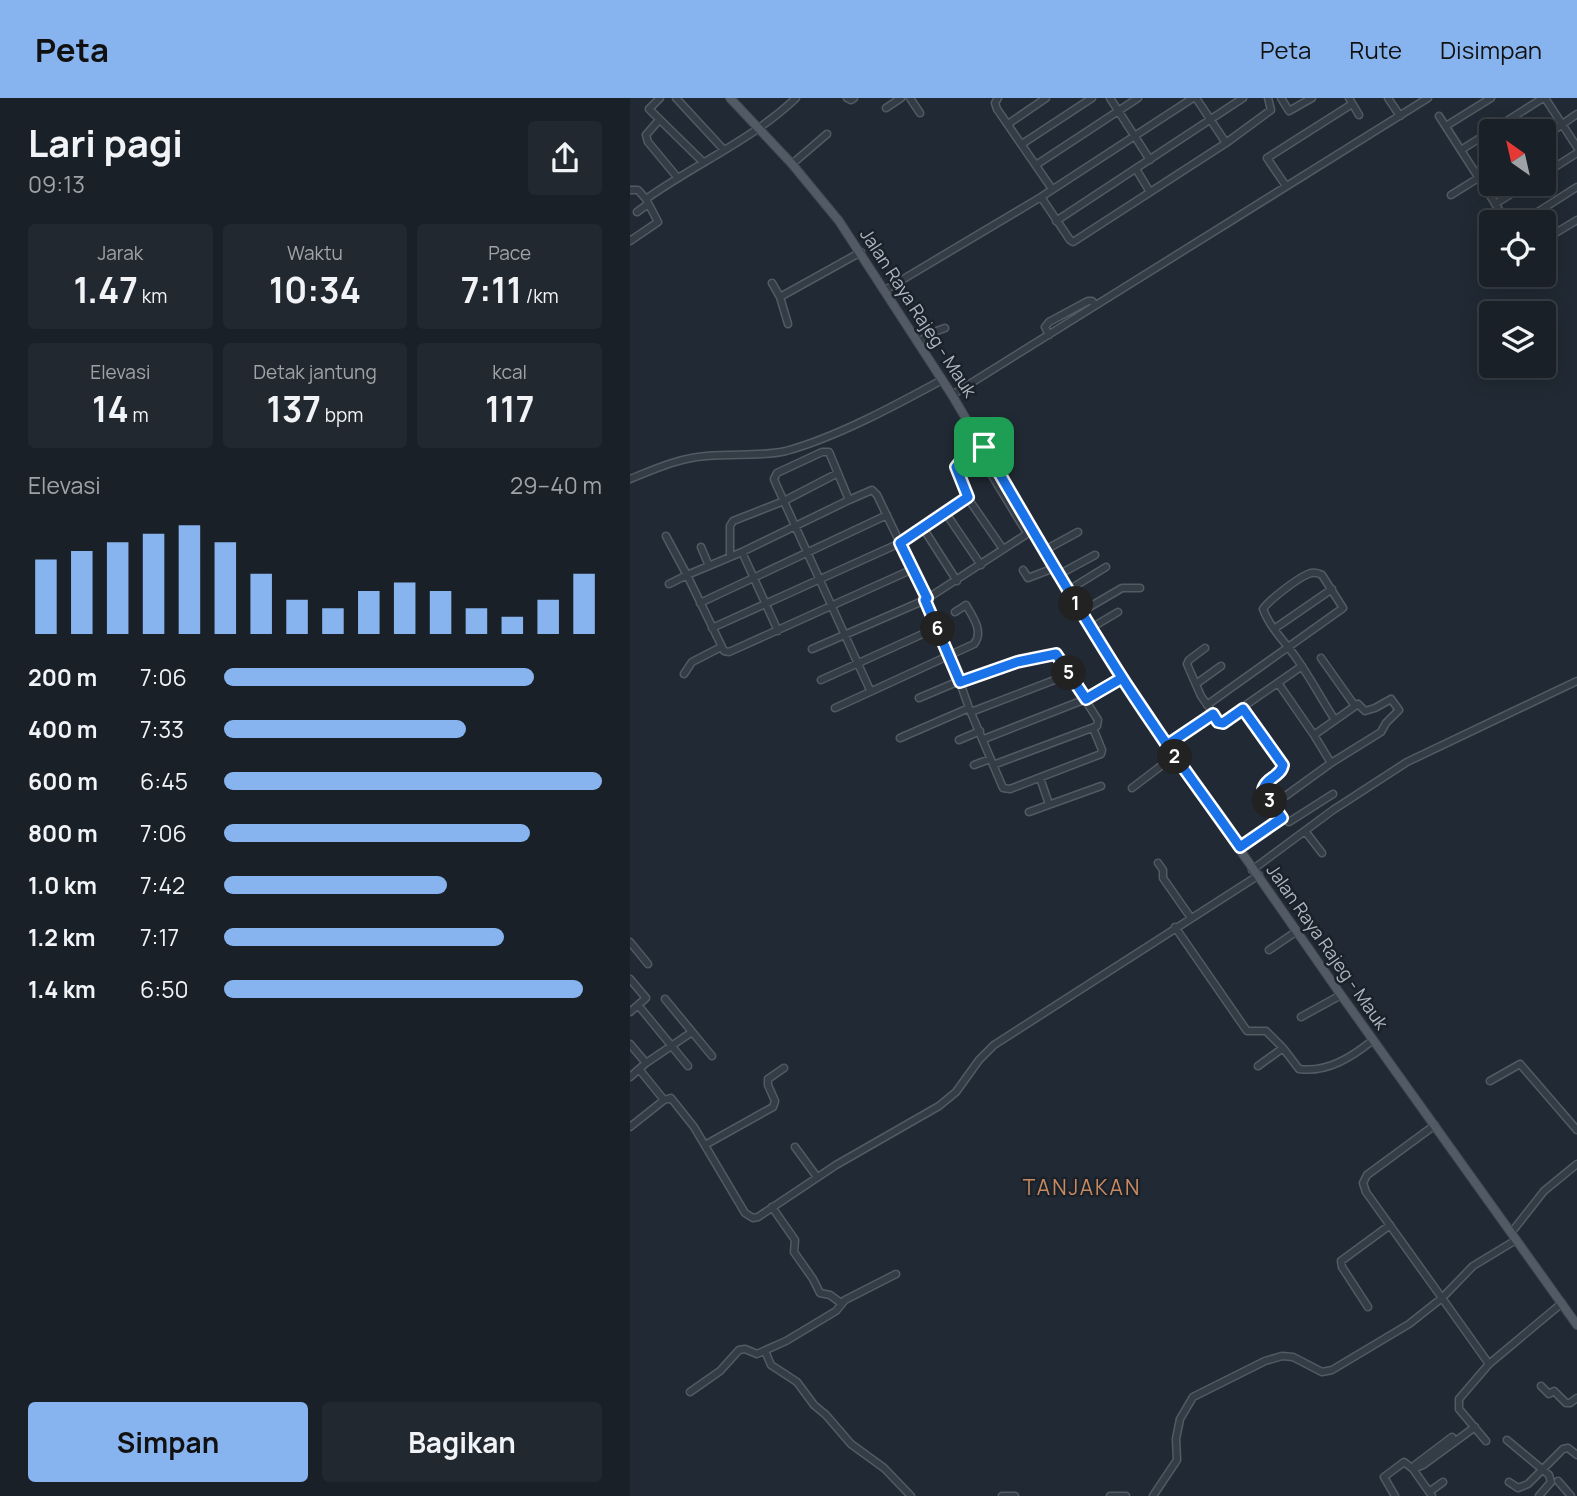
<!DOCTYPE html>
<html lang="id">
<meta charset="utf-8">
<style>
body{margin:0;font-family:Manrope,sans-serif;background:#22282f;color:#f1f3f6;height:100vh;display:flex;flex-direction:column;font-size:26px;white-space:nowrap}
*{box-sizing:border-box;margin:0}
p{font-size:23px;color:#9fa3a7}
.icon{flex:none;width:38px;height:38px;fill:none;stroke:currentColor;stroke-width:2;stroke-linecap:round;stroke-linejoin:round}
.map{position:relative;flex:1;overflow:hidden}
.side{display:flex;flex-direction:column;background:#192027;width:630px}
.side>*{flex:none}
.needle{width:46px;rotate:326deg}
.fabs{position:absolute;left:849px;top:21px;display:grid;gap:14px}
.fabs a{display:grid;place-items:center;width:77px;height:77px;border-radius:7px;background:#192027;box-shadow:0 4px 18px #0003,0 0 0 2px #373e44;font-size:35px}
.pin{position:absolute;display:grid;place-items:center;width:60px;height:60px;color:#fff;margin:-30px;border-radius:14px;box-shadow:0 4px 10px #0006}
.km{position:absolute;width:35px;height:35px;margin:-18px;border-radius:50%;background:#222;color:#fff;font-size:19px;line-height:35px;text-align:center}
.round{display:grid;place-items:center;flex:none;width:74px;height:74px;border-radius:7px;background:#22282f}
.overview{display:flex;align-items:center;justify-content:space-between;height:119px;padding:0 28px}
h1{font-size:38px;font-weight:700;line-height:52px}
.metrics{display:grid;grid-template-columns:repeat(3,1fr);gap:10px;height:119px;padding:7px 28px}
.metrics div{display:grid;align-content:center;border-radius:7px;background:#22282f;text-align:center}
.metrics b{font-size:35px;font-weight:700}
.metrics small{font-size:19px;font-weight:400}
.metrics p{font-size:19px}
.chart{height:196px;padding:14px 28px}
.chart p{display:flex;justify-content:space-between}
.chart svg{width:100%;height:126px;margin-top:7px;stroke:#87b4ee;stroke-width:6}
.action{display:flex;gap:14px;margin-top:auto;padding:14px 28px}
.action a{flex:1;height:80px;border-radius:7px;background:#87b4ee;color:#111;font-size:28px;font-weight:700;line-height:80px;text-align:center}
.action a+a{background:#22282f;color:#f1f3f6}
ul{padding:0 28px;list-style:none;font-size:23px}
li{display:grid;grid-template-columns:112px 84px 1fr;align-items:center;height:52px}
li i{height:18px;border-radius:9px;background:#87b4ee}
header{display:flex;align-items:center;gap:42px;box-sizing:border-box;height:98px;padding:0 35px;background:#87b4ee;color:#111}
header strong{font-size:33px}
nav{display:flex;gap:38px;margin-inline-start:auto;font-size:24px}
main{display:flex;flex:1;min-height:0}
.map>svg:first-child{display:block}
.lines{fill:none;stroke-linecap:round;stroke-linejoin:round}
.minor-casing{stroke:#525a63;stroke-width:9}
.major-casing{stroke:#3e454e;stroke-width:10}
.minor{stroke:#343c45;stroke-width:6}
.major{stroke:#525b65;stroke-width:8}
.route-casing{stroke:#fff;stroke-width:14}
.route{stroke:#1a73e8;stroke-width:9}
.labels{text-anchor:middle;stroke-width:5;stroke-linejoin:round;paint-order:stroke}
.street-label{font-size:18px;fill:#aeb7c2;stroke:#1a2129}
.quarter-label{font-size:21px;letter-spacing:2px;fill:#c98a62;stroke:#1a2129}
</style>
<header>
<strong>Peta</strong>
<nav><a>Peta</a><a>Rute</a><a>Disimpan</a></nav>
</header>
<main>
<section class="side">
<div class="overview"><div><h1>Lari pagi</h1><p>09:13</p></div><a class="round"><svg class="icon" aria-label="share" viewBox="0 0 24 24"><path d="M12 15V3M7 8l5-5 5 5M5 13v7h14v-7"/></svg></a></div>
<div class="metrics">
<div><p>Jarak</p><b>1.47<small> km</small></b></div>
<div><p>Waktu</p><b>10:34</b></div>
<div><p>Pace</p><b>7:11<small> /km</small></b></div>
</div>
<div class="metrics">
<div><p>Elevasi</p><b>14<small> m</small></b></div>
<div><p>Detak jantung</p><b>137<small> bpm</small></b></div>
<div><p>kcal</p><b>117</b></div>
</div>
<div class="chart"><p><span>Elevasi</span>29–40 m</p>
<svg viewBox="0 0 160 44" preserveAspectRatio="none"><path d="M5 44V18M15 44V15M25 44V12M35 44V9M45 44V6M55 44V12M65 44V23M75 44V32M85 44V35M95 44V29M105 44V26M115 44V29M125 44V35M135 44V38M145 44V32M155 44V23"/></svg>
</div>
<ul>
<li><b>200 m</b>7:06<i style="width:82%"></i></li>
<li><b>400 m</b>7:33<i style="width:64%"></i></li>
<li><b>600 m</b>6:45<i style="width:100%"></i></li>
<li><b>800 m</b>7:06<i style="width:81%"></i></li>
<li><b>1.0 km</b>7:42<i style="width:59%"></i></li>
<li><b>1.2 km</b>7:17<i style="width:74%"></i></li>
<li><b>1.4 km</b>6:50<i style="width:95%"></i></li>
</ul>
<div class="action"><a>Simpan</a><a>Bagikan</a></div>
</section>
<div class="map">
<svg width="947" height="1398" viewBox="0 0 947 1398">
<rect width="100%" height="100%" fill="#212a34"/>
<g class="lines">
<defs>
<path id="minor" d="M30,0l-11,11 54,53
M46,0l48,52
M217,0l4,2 3,-2
M280,0l10,15
M368,0l-3,5 2,6 55,80
M480,0l40,62
M566,0l30,45
M651,0l8,13 23,-13
M719,0l10,17
M758,0l12,18
M915,0l32,49
M256,10l15,-10
M809,18l68,106
M29,22l-13,15 2,7 29,35
M378,26l38,-26
M816,28l45,-28
M914,39l33,-23
M392,46l70,-46
M831,52l82,-52
M162,66l35,-30
M406,67l102,-67
M506,71l14,23
M914,76l33,-21
M656,88l-19,-28 85,-54
M0,92h8l8,9c49,-35 106,-59 150,-101
M821,97l40,-25
M411,99l29,43 3,2 153,-99 45,-33 -3,-12
M865,106l32,-20
M7,114l11,-8
M426,123l187,-123
M892,124l55,-35
M914,142l33,-20
M0,143l28,-19 -12,-23
M142,185l8,14 8,27
M255,192l156,-93 152,-99
M150,199l81,-45
M419,237l-4,-8 4,-5 39,-21h4l3,4
M288,244l16,-10 11,-4
M322,297l476,-297
M347,353l50,82
M0,381c25,-10 49,-21 76,-23 27,-3 54,1 80,-5 51,-14 110,-46 156,-71
M337,399l36,52
M219,402l-107,52 -55,23 37,76 5,1 184,-83
M315,414l36,53
M293,430l34,53
M36,438l21,39 -18,9
M71,449l8,19
M415,452l33,-18
M112,454l36,79
M100,459v-31l3,-5 51,-20 54,-28
M393,472l5,8 26,-10
M428,477l37,-20
M437,493l39,-24
M295,502l25,54 19,54 34,80 7,1 91,-35 1,-4 -9,-22
M70,505l187,-88
M451,514l41,-24h18
M82,530l188,-85 67,-46 -11,-30 4,-5 24,-15
M461,530l27,-16
M644,531l58,-40
M575,550l-16,12 -2,4 14,32 19,27 82,-57
M182,551l113,-49 108,-70
M691,560l34,48
M54,576l8,-12 29,-15
M191,582l117,-53
M648,585l36,52
M566,586l25,-18
M240,592l-94,-206 -2,-5 3,-6 45,-21h7l20,48 23,-10 5,5 50,104
M289,600l33,-14 65,-22 39,-8 42,66 -1,6 -104,39
M577,607l136,-97 -21,-33c-5,-2 -5,-3 -11,-2 -11,3 -42,27 -48,36 7,19 23,34 34,50 14,20 25,41 38,61
M205,610l139,-64c10,-12 -1,-27 -8,-39l-11,7
M341,614l99,-38
M270,640l69,-30
M354,641l102,-40 36,-21
M329,642l21,-9
M537,647l46,-31
M344,667l16,-6
M410,680l9,26
M502,690l42,-32
M643,707l58,-42 50,-31 5,-9 13,-13 -8,-11 -16,9 -10,3 -7,-7 -44,31 17,28
M399,714l72,-26
M652,720l7,4 44,-28
M675,733l17,22
M610,749l42,-29 -17,-23 -2,-8 20,-19 -4,-10 -36,-49
M528,765l5,7v8l28,40
M622,772l81,-60 74,-48 170,-81
M545,829l72,104h19l17,17 16,21c28,4 53,-12 74,-29
M0,844l18,22
M639,852l28,-19
M0,881l16,19 -16,14
M35,901l47,57
M8,907l50,61
M671,919l40,-22
M0,946l16,19 -16,14
M16,965l46,-31
M628,968l25,-18
M9,971l25,31
M860,983l30,-17 57,66
M805,1027l-68,50 -4,8 3,9 76,106 31,-32 43,-26
M0,1029l34,-27 7,-2 23,29 51,86 8,5 5,-1 78,-52 103,-59 17,-14 23,-32 15,-15 265,-170
M75,1047l68,-38 2,-6 -7,-16v-6l16,-11
M165,1049l22,30
M142,1109l23,33 -1,12 19,27 7,14 10,2 11,8
M881,1135l33,-42 33,-27
M738,1209l-26,-40 -1,-6 49,-36
M135,1253l6,14 26,17 17,23 12,10 25,29 33,24 27,28
M911,1288l8,8 5,-3 12,12h4l7,-5
M60,1294l30,-21 19,-21 6,-1 12,5 29,-13 50,-30 9,-11 51,-26
M877,1342l42,35 2,7 -12,14
M856,1343l-27,-32v-10l30,-35 73,-61
M783,1371l10,-4 52,-38
M783,1371l2,-4 37,-28 3,5
M928,1383l13,15
M879,1384l9,6 10,-4 35,-35 5,-1 9,7
M799,1394l14,-10
M372,1398h13
M480,1398h16
M523,1398l24,-36 -1,-21 4,-20 13,-22 72,-36 17,-5 11,1 29,15 10,-2 77,-46 33,-26 47,66
M765,1398l-11,-19 20,-15 9,7 19,27"/>
<path id="major" d="M100,0l62,66 47,57 113,174 115,196 88,137 186,267 236,330"/>
</defs>
<use href="#minor" class="minor-casing"/>
<use href="#major" class="major-casing"/>
<use href="#minor" class="minor"/>
<use href="#major" class="major"/>
</g>
<g class="lines">
<defs>
<path id="route" d="M354,349c45,77 89,154 137,229 37,59 79,114 119,171l42,-29 -19,-28c2,-12 18,-13 20,-25l-40,-56 -20,14 -5,-1 -5,-8 -46,31 -45,-67 -36,21 -30,-45 -39,8 -57,20 -35,-82 2,-2 -27,-55 68,-46 -12,-30 4,-5 24,-15"/>
</defs>
<use href="#route" class="route-casing"/>
<use href="#route" class="route"/>
</g>
<g class="labels">
<g class="street-label">
<text transform="translate(288 215) rotate(57)" y="6">Jalan Raya Rajeg - Mauk</text>
<text transform="translate(697 849) rotate(55)" y="6">Jalan Raya Rajeg - Mauk</text>
</g>
<g class="quarter-label">
<text x="452" y="1097">TANJAKAN</text>
</g>
</g>
</svg>
<div class="fabs">
<a><svg class="needle" viewBox="-14 -14 28 28"><path d="M0-13l5 13h-10z" fill="#e53935"/><path d="M0 13l5-13h-10z" fill="#9fa3a7"/></svg></a>
<a><svg class="icon" aria-label="locate" viewBox="0 0 24 24"><circle cx="12" cy="12" r="6"/><path d="M12 2v4M12 18v4M2 12h4M18 12h4"/></svg></a>
<a><svg class="icon" aria-label="layers" viewBox="0 0 24 24"><path d="M12 4l9 5-9 5-9-5zM3 14l9 5 9-5"/></svg></a>
</div>
<div class="pin" style="left:354px;top:349px;background:#1e9e55"><svg class="icon" aria-label="arrive" viewBox="0 0 24 24"><path d="M6 21V4h12l-3 4 3 4H6"/></svg></div>
<b class="km" style="left:446px;top:506px">1</b>
<b class="km" style="left:545px;top:659px">2</b>
<b class="km" style="left:640px;top:703px">3</b>
<b class="km" style="left:439px;top:575px">5</b>
<b class="km" style="left:308px;top:531px">6</b>
</div>
</main>
